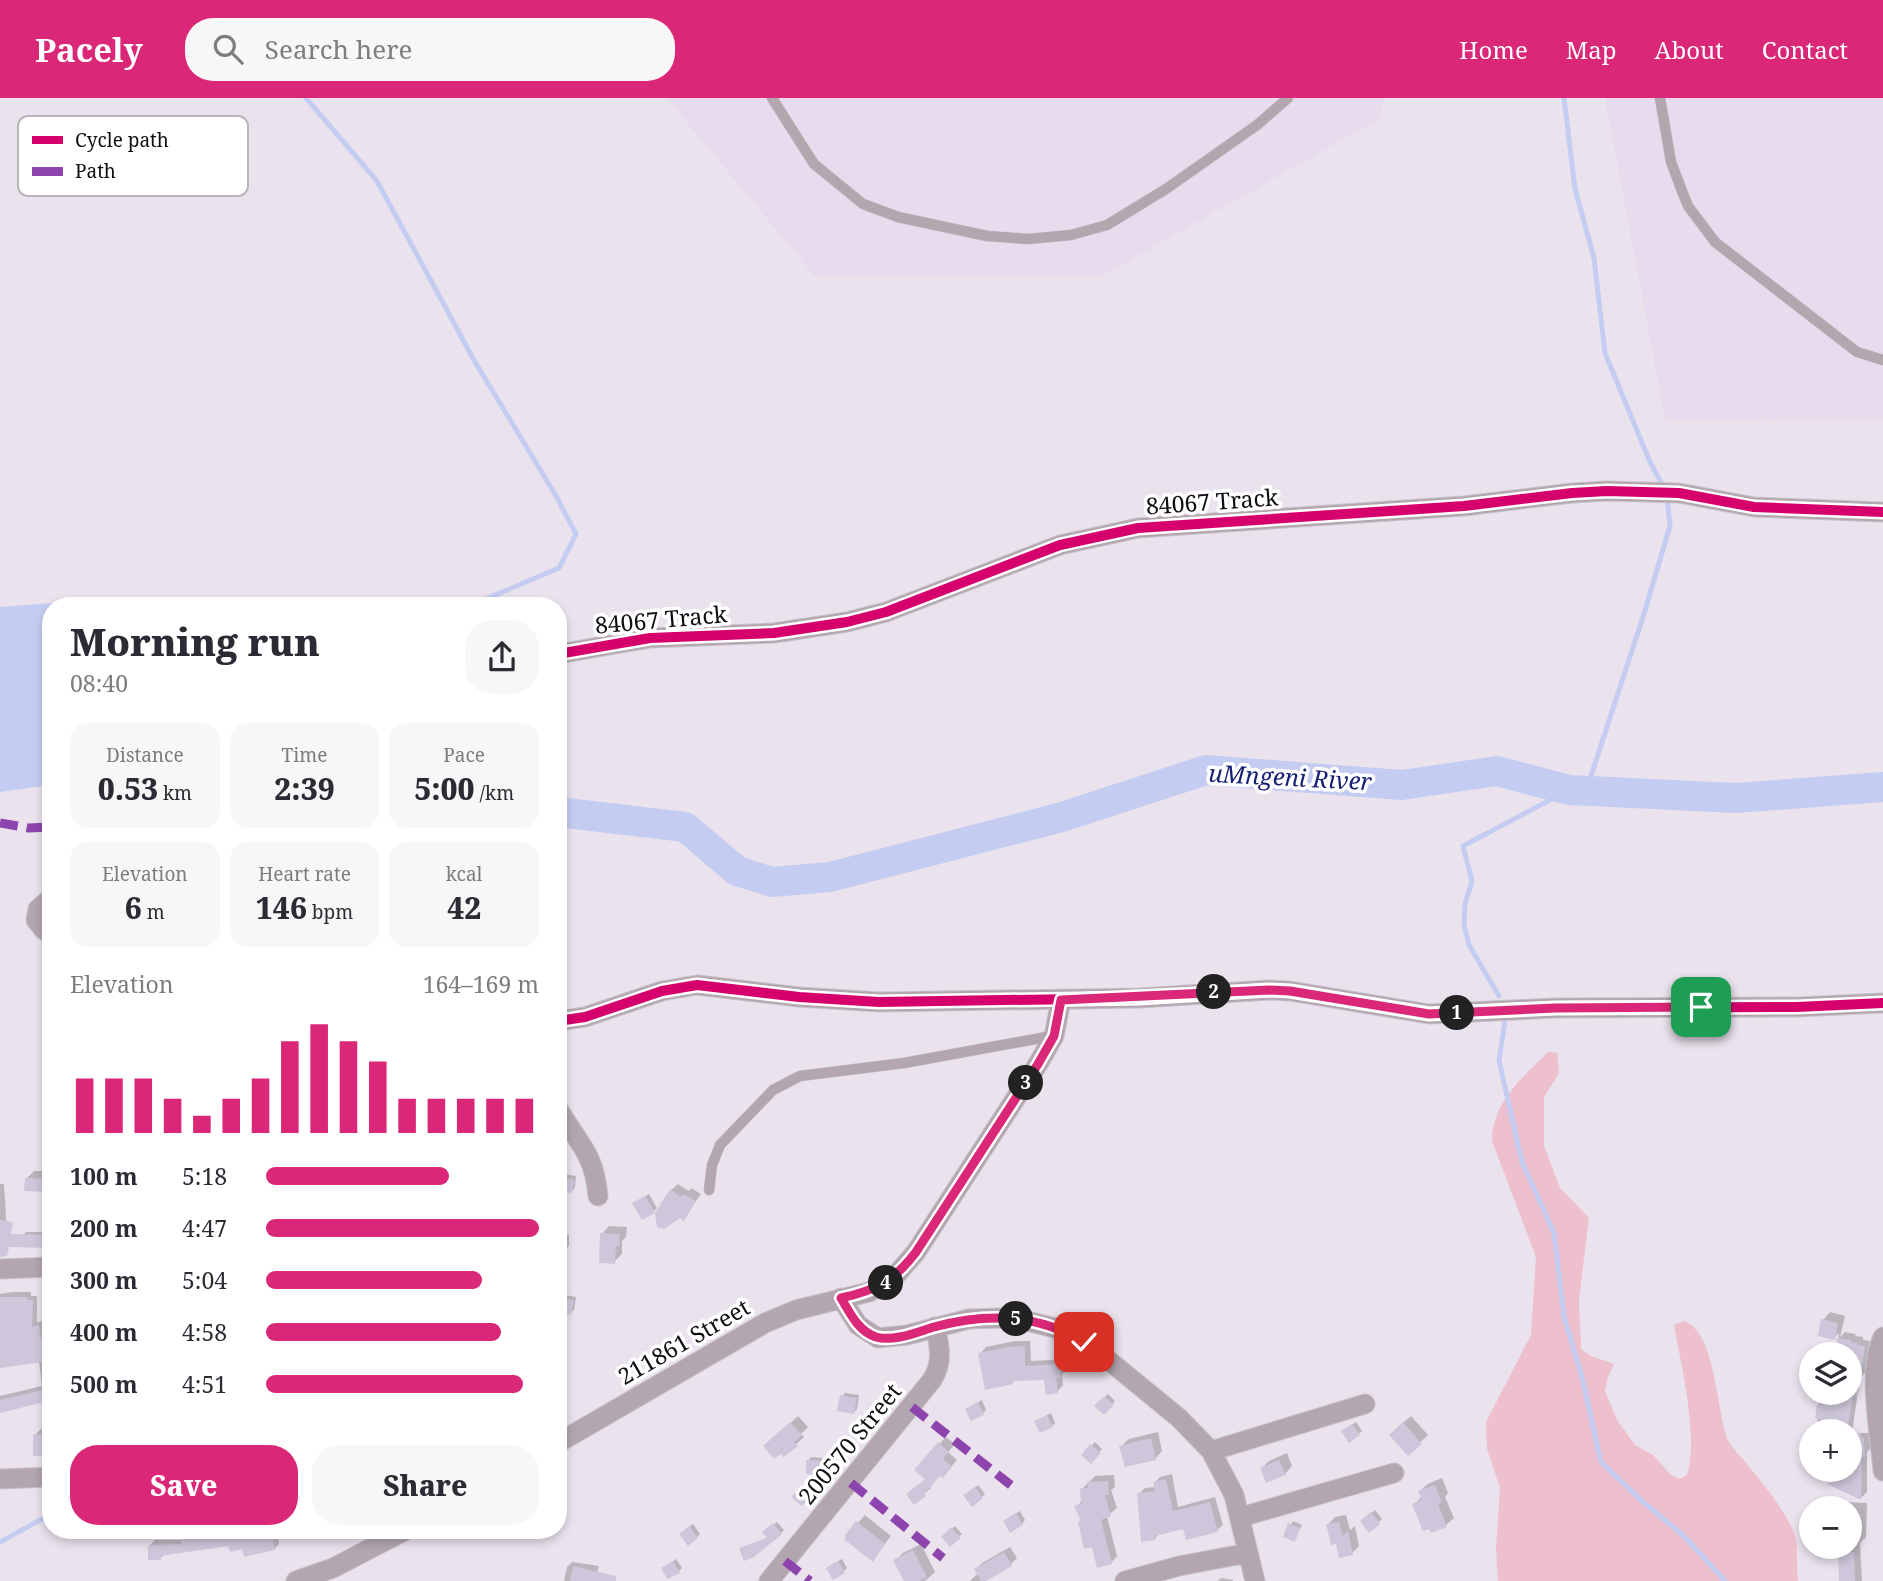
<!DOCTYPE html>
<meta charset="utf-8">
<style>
body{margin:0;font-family:"Noto Serif",serif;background:#f7f7f7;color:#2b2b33;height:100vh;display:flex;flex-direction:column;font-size:26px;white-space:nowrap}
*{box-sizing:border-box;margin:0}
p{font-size:23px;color:#7c7c81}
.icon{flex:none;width:38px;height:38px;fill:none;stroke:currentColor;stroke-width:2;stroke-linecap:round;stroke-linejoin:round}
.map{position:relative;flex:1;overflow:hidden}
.drawer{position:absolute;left:42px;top:499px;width:525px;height:942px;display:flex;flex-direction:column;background:#fff;border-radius:28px;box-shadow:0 4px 10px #0003}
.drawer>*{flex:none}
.controls{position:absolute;left:1799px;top:1244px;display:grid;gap:14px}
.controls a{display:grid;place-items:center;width:63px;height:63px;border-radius:50%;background:#fff;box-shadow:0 4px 10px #0003;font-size:35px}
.pin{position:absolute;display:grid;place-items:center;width:60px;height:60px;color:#fff;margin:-30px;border-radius:14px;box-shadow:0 4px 10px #0006}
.km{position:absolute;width:35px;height:35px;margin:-18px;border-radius:50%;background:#222;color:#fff;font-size:19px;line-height:35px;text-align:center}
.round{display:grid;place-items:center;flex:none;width:74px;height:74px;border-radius:28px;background:#f7f7f7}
.summary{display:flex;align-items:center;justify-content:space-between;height:119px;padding:0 28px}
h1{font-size:38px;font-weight:800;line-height:52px}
.stats{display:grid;grid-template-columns:repeat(3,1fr);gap:10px;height:119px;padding:7px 28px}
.stats div{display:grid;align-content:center;border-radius:18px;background:#f7f7f7;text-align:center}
.stats b{font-size:30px;font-weight:800}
.stats small{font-size:19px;font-weight:400}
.stats p{font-size:19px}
.chart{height:196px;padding:14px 28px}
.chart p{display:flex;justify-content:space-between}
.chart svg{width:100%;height:126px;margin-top:7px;stroke:#db2777;stroke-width:6}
.button{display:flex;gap:14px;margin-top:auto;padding:14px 28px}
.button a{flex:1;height:80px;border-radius:28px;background:#db2777;color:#fff;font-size:28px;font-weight:800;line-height:80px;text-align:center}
.button a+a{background:#f7f7f7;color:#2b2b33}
ul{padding:0 28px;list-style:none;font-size:23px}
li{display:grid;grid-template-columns:112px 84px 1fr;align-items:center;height:52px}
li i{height:18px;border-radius:9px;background:#db2777}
header{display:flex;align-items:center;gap:42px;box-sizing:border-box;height:98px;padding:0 35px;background:#db2777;color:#fff}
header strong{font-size:33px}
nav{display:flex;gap:38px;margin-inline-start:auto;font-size:24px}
.search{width:490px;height:63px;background:#f7f7f7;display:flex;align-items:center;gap:18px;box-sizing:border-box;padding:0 24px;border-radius:28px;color:#7c7c81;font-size:26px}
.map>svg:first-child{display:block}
.built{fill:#e9dbee}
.green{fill:#eebfcd}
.water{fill:#c4cdf1}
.shadow{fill:#0003}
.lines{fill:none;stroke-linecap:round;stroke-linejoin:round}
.stream{stroke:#c4cdf1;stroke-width:5}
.river{stroke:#c4cdf1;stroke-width:30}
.building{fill:#cec7db}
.lane-casing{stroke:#c7c1c9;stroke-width:11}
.street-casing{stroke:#c7c1c9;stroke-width:21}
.lane{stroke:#b3a6af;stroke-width:10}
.street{stroke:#b3a6af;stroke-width:19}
.quiet{stroke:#8e44ad;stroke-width:9;stroke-dasharray:18 9;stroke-linecap:butt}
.cycleway-casing{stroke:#fff;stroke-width:15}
.cycleway{stroke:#d6006c;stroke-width:10}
.route-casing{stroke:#fff;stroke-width:14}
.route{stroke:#db2777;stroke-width:9}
.labels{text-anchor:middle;stroke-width:7;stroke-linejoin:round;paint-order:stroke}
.street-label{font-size:23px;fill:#120d14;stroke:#fff}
.water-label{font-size:24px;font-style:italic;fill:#172277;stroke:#fff}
.key{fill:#fff;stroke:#b8b6b8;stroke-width:2}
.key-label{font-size:19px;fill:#120d14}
</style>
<header>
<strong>Pacely</strong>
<div class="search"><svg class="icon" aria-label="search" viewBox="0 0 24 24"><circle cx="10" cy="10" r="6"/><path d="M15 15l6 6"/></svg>Search here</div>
<nav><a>Home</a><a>Map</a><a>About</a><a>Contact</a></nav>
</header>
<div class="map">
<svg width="1883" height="1483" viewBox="0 0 1883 1483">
<rect width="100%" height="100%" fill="#eae2ed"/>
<path class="built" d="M667,0h717l-5,21 -277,157h-288z
M1605,0h278v323l-218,-1z"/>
<path class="green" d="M1548,954l9,1 2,20 -15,24v49l16,42 29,30 -10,81 2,50 10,7 23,8 -6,13 -3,14 12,29 18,25 18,10 18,20 9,4 7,-4c12,-38 -6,-111 -13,-150l9,-4c34,9 33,95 46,121 4,7 12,14 17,21 18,22 37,44 48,70 5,12 2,34 4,48h-300l-2,-32 4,-61 -13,-39 -1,-27 45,-87 5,-78 -44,-116c0,-39 31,-64 56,-89z"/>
<path class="water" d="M79,503l152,4 -180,1v179l-51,7v-185z"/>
<path class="shadow" d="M34,1073h17v21l-25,-2 1,-12z
M563,1076l13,2 -1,11 -3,4 -12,-14z
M0,1086h4l4,65 -8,5z
M678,1086l11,7 2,-3 10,6 -17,24 -13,-28z
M649,1096l8,14 -3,3 -16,-10z
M609,1128l18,1 -1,10 -4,4v13l-8,8 -12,-28z
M26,1134h25v14h-29l1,-11z
M558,1136l11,1v11l-6,6 -5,-1z
M12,1194h19v4h6v26l7,-1 4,17h3v73l-10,-10 -41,12v-17l42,-10 -3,-25 -39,5v-72z
M565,1197l11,2 -2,13 -4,3 -8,-15z
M1830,1214l15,4 -5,21 5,-5 11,2 -1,2 8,1v3l7,1 -5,32 -5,5 -8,55h18v16l-3,3v40l-6,6 -34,-21 5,-7h18v-38h-33l1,-28 7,-6 7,1v-6h18v-39h-13l2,-21 -5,5 -11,-18z
M1015,1243h15l1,20 35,-2 1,11 -5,4 1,11 -6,7 -12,-14 -30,1 -3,3 -32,-28 6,-7z
M845,1295l14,2 -2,14 -3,3 -12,-16z
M1108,1296l7,7 -11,12 -7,-7z
M982,1302l4,10 -3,3 -16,-4z
M1051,1315l4,10 -3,3 -16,-5z
M798,1318l10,11 -7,7 3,3 -20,18 -11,-16z
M1411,1318l17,19 -20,19 -10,-27z
M1356,1324l6,9 -12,9 -3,-12z
M42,1330h9v28l-16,-21z
M1158,1334l4,19 -7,8 -34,-13 8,-7z
M946,1339l9,7 -7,8 9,8 -8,9 -9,5 -10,12 1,2 -16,14 12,-24 -11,-9z
M1095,1344l7,7 -11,12 -8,-6z
M1287,1355l5,13 -7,8 -23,-6 7,-7z
M811,1359l11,1 -1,12 -3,3 -10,-12z
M1172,1376l6,33 37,-10 8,28 -6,5 -33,-3 -24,6 -5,5 -16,-44 6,-6 11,-1 -1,-5 5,-5z
M1114,1377l1,12 -4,3 6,18 -10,8 10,40 -6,7 -35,-56 7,-7 -1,-11 13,-13z
M1442,1380l6,15 -3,4 9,21 -8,7 -32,-20 8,-9 -2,-5 8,-7z
M978,1387l7,9 -3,3 -13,-4z
M805,1388l7,7 -10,10 -8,-6z
M1845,1404l22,1 -1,34 -6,6 2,38h-21l-1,-34h10v-39h-11z
M1375,1412l7,9 -12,11 -8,-9z
M1020,1413l5,9 -3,4 -14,-6z
M865,1417l26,21 -18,23 -26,-24z
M1346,1417l4,15 5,-4 4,20 -7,7 -15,-11 -9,-17 7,-8z
M1293,1423l9,4 -8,15 -9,-4z
M777,1424l7,8 -3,3 -40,16 27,-12 -4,-5z
M693,1426l7,10 -3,3 -13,-6z
M955,1428l7,8 -12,11 -7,-8z
M221,1432h72l-8,7h-7l1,7 -5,5 -30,-2 -14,-3 -65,10 -4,4 -11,-13 5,-5h28l5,-5z
M921,1446l14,28 -10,9h-19l-10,-21 7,-7z
M1010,1449l7,11 -6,6 -29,17h-12l8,-8 -2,-4 6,-6z
M676,1461l6,9 -4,4 -15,-4z
M842,1461l5,9 -3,3 -13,-6z
M572,1464l27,4 -4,13 19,2h-50l3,-14z
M1221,1480l12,2v1h-15z"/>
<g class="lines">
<path class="stream" d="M306,0l71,83 98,181 80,132 21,40 -17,34 -73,31 -50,7
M1564,0l11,91 19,69 11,95 45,109 14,26
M1586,693l57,-174 27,-91 -3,-29
M1499,898l-30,-51 -5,-20 1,-21 7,-23 -9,-35 106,-56
M1505,923l-6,40 23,101 32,71 10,84 18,60 19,85 42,40 40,33 42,46
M0,1444l51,-28"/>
<path class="river" d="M558,714l127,15 52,44 35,11 58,-5 232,-60 144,-47 196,15 95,-14 72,19 167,8 147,-11"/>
</g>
<path class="building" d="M558,1079l16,2 -2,14 -14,-2z
M25,1080l24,1 -1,13 -24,-1z
M670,1091l11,8 2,-3 13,7 -12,20 -4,-3 -16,11 -7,-2 -2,-14z
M645,1098l10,17 -13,7 -10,-17z
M0,1122l13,2 -2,12 36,1v13l-38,-1 -2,9 -7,1z
M600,1135l20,1 -1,13 -3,-1 -1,18 -16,-1z
M0,1199h27v3h6l-1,27 7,-2 3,18 9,-1v13l-9,2 1,5 -43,6z
M560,1199l14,3 -3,15 -13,-2z
M1821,1221l17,4 -3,17 -17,-4z
M1837,1240l14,2 -1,2 8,1 -1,2 8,1 -7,50 -5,-1 -5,32 -33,-9 2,-14 12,1 2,-12h19v-39h-16z
M1025,1248v20l36,-2v14h-5l2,15 -12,2 -2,-15 -31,1v3l-28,6 -7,-37 30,-6z
M51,1290v25l-11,-10 -40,10v-13z
M840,1297l17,3 -3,16 -17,-3z
M1104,1298l10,9 -10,10 -10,-9z
M978,1304l6,13 -13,6 -6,-12z
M1047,1317l6,12 -13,6 -6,-12z
M790,1324l12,13 -8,7 4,4 -14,11 -3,-3 -7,5 -11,-13z
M1403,1324l19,22 -14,12 -19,-21z
M1352,1326l8,11 -11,8 -8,-12z
M1850,1335h11v5h3l1,19h-3l-1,43 -32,-15 -4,-6 6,-7 18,5z
M33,1336l18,1v21h-18z
M1151,1340l5,22 -31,7 -6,-21z
M938,1344l11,10 -6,7 9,8 -9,11 -3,-2 -16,18 2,2 -12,9 -8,-11 19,-15 -11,-9z
M1090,1346l11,9 -10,11 -10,-9z
M806,1362h13v15l-13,-1z
M1279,1362l7,15 -20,8 -6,-15z
M1166,1381l7,32 37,-9 8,30 -32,8 -3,-11 -28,7 1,4 -15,2 -4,-49 18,-2 -2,-9z
M1108,1383l1,14h-4l6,21 -10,4 11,44 -15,4 -5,-21 -8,2 -6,-27 3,-1 -7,-15 7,-2 -1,-16h8l-1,-6z
M1435,1387l7,17 -4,2 9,23 -16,6 -2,-4 -6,2 -11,-27 10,-4 -4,-9z
M975,1389l8,11 -11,9 -9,-12z
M801,1390l10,9 -9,9 -11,-9z
M1371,1414l9,12 -11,9 -9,-12z
M1016,1415l7,12 -13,8 -7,-12z
M856,1423l29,23 -12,18 -28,-22v-5z
M1339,1424l3,14 6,-5 5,24 -14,3 -3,-14 -5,1 -5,-21z
M773,1425l9,11 -28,23 -10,4 -5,-13 28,-10 -5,-6z
M1288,1425l12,5 -5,14 -12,-5z
M689,1428l9,12 -10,8 -9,-12z
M951,1429l10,11 -11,9 -9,-10z
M225,1432h46l4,20 -31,7 -2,-8 -12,3 -2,-6 -67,10v4h-13v-15l33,-1v-5l45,-7z
M913,1452l14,27 -8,4h-15l-11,-21z
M1004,1454l8,14 -26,15h-5l-7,-12z
M1838,1454h16l1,29h-16z
M673,1463l7,12 -13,6 -6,-11z
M838,1463l7,12 -12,7 -7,-12z
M573,1468l43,10v5h-46z"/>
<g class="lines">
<defs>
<path id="lane" d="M772,0l42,66 49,40 35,13 89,19 41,3 43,-4 36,-10 59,-36 91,-64 31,-27
M1660,0l11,64 11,29 6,15 27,36 142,110 26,8
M709,1092l3,-25 8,-20 53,-55 27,-14 104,-13 148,-27"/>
<path id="street" d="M558,556l92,-16 124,-5 73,-11 39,-10 174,-67 78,-17 326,-22 108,-13 35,-2 72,2 75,14 129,5
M51,800l-13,11 -2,11 8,10 7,4
M558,923l27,-4 77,-26 35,-6 102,12 80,5 261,-4 129,-8 21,1 139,23 126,-6 242,-1 86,-4
M558,1011c21,35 36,44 40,87
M0,1171l51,-2
M841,1200l17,27 20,13 29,-3 62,-16 32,-1 22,2 36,9 37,21 83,68 32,33 23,44 21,86
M1883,1239c-16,36 -3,95 0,134
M558,1345l207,-120 31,-13 73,-18 27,-17 20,-23 122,-188 16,-28 7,-36
M1211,1353l154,-47
M0,1381l51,-2
M1241,1419l153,-44
M296,1483l37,-13 73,-38
M769,1483l163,-201c11,-17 8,-34 3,-53
M1125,1483l54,-15 69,-13"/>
</defs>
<use href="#lane" class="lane-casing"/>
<use href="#street" class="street-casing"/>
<use href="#lane" class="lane"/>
<use href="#street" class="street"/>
<path class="quiet" d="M0,725l29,5 22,-1
M912,1309l100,79
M851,1385l92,75
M785,1463l25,20"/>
<defs>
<path id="cycleway" d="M558,556l92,-16 124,-5 73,-11 39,-10 174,-67 78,-17 326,-22 108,-13 35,-2 72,2 75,14 129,5
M558,923l27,-4 77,-26 35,-6 102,12 80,5 261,-4 129,-8 21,1 139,23 126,-6 242,-1 86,-4"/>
</defs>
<use href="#cycleway" class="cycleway-casing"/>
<use href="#cycleway" class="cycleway"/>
</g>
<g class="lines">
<defs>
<path id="route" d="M1084,1244c-46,-28 -99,-29 -150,-15 -17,5 -40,15 -58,10 -18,-6 -26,-24 -35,-39 36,-8 52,-16 75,-46l122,-188 16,-28 7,-36 208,-10 21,1 139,23 126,-6 146,-1"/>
</defs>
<use href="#route" class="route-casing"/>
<use href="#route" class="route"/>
</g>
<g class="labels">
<g class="street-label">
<text transform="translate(1212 404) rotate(-4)" y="8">84067 Track</text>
<text transform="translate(661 522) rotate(-5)" y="8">84067 Track</text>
<text transform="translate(684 1244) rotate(-30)" y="8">211861 Street</text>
<text transform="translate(850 1346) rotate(-51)" y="8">200570 Street</text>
</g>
<g class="water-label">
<text transform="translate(1290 680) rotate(3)" y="8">uMngeni River</text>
</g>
</g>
<rect x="18" y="18" width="230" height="80" rx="10" class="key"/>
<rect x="32" y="38" width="31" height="8" fill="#d6006c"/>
<rect x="32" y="69" width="31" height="9" fill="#8e44ad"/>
<g class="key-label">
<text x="75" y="49">Cycle path</text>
<text x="75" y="80">Path</text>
</g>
</svg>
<div class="controls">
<a><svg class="icon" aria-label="layers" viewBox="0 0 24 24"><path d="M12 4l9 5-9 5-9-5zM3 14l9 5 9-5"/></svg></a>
<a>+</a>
<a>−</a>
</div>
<div class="pin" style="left:1701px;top:909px;background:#1e9e55"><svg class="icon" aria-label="arrive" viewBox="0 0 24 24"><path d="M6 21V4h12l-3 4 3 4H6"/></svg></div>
<div class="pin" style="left:1084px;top:1244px;background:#d93025"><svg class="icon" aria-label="check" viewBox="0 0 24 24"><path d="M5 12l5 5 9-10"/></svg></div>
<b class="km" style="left:1457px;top:915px">1</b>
<b class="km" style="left:1214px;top:894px">2</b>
<b class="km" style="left:1026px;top:985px">3</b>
<b class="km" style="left:886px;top:1185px">4</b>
<b class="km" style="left:1016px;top:1221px">5</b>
<section class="drawer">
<div class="summary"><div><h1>Morning run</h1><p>08:40</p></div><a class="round"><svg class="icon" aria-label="share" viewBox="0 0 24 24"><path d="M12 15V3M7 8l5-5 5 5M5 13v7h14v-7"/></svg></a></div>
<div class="stats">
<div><p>Distance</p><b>0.53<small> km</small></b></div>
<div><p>Time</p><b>2:39</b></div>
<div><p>Pace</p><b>5:00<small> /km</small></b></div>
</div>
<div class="stats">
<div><p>Elevation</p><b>6<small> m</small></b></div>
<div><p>Heart rate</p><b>146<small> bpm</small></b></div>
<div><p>kcal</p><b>42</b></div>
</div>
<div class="chart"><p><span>Elevation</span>164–169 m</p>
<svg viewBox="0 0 160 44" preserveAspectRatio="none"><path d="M5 44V25M15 44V25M25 44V25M35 44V32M45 44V38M55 44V32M65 44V25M75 44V12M85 44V6M95 44V12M105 44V19M115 44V32M125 44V32M135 44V32M145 44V32M155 44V32"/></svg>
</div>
<ul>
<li><b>100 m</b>5:18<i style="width:67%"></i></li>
<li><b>200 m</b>4:47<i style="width:100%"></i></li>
<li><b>300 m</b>5:04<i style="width:79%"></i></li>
<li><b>400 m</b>4:58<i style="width:86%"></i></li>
<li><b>500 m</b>4:51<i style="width:94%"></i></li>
</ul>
<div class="button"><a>Save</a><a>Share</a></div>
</section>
</div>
